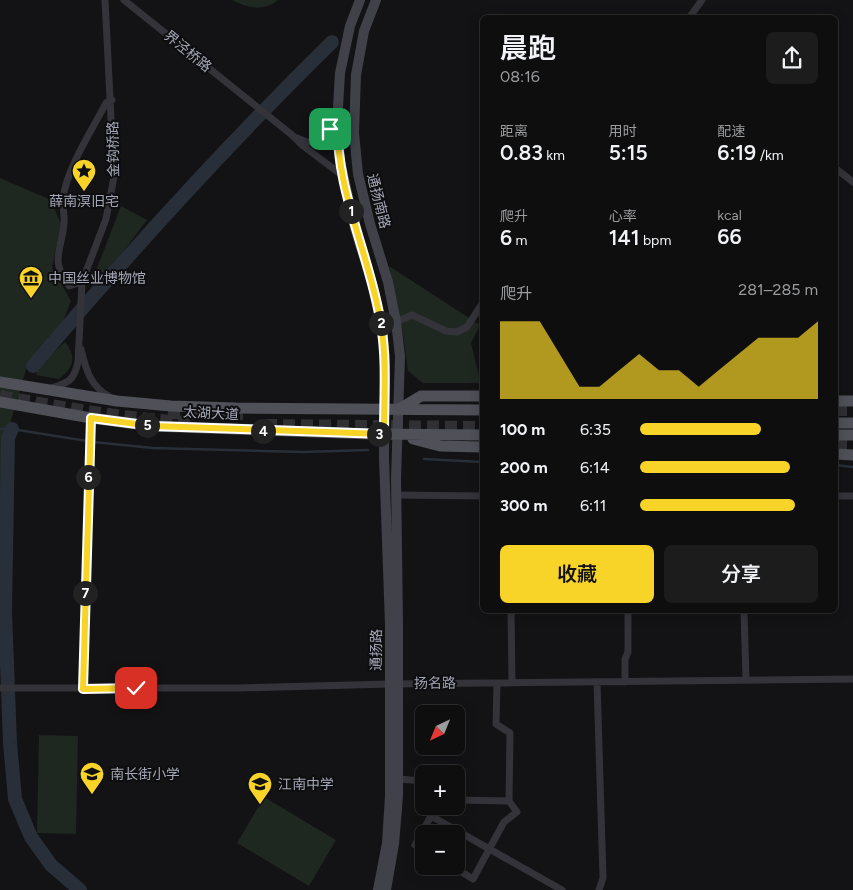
<!DOCTYPE html>
<html lang="zh">
<meta charset="utf-8">
<style>
body{margin:0;font-family:Figtree,"Noto Sans SC",sans-serif;background:#1c1c1d;color:#f1f3f6;height:100vh;display:flex;flex-direction:column;font-size:19px;white-space:nowrap}
*{box-sizing:border-box;margin:0}
p{font-size:16px;color:#9b9c9e}
.icon{flex:none;width:28px;height:28px;fill:none;stroke:currentColor;stroke-width:2;stroke-linecap:round;stroke-linejoin:round}
.map{position:relative;flex:1;overflow:hidden}
.sheet{position:absolute;left:480px;top:15px;width:358px;height:598px;display:flex;flex-direction:column;background:#0e0e0f;border-radius:8px;box-shadow:0 2px 12px #0003,0 0 0 1px #2e2e2f}
.sheet>*{flex:none}
.needle{width:32px;rotate:223deg}
.tools{position:absolute;left:415px;top:705px;display:grid;gap:10px}
.tools a{display:grid;place-items:center;width:50px;height:50px;border-radius:8px;background:#0e0e0f;box-shadow:0 2px 12px #0003,0 0 0 1px #2e2e2f;font-size:25px}
.pin{position:absolute;display:grid;place-items:center;width:42px;height:42px;color:#fff;margin:-21px;border-radius:10px;box-shadow:0 2px 8px #0006}
.km{position:absolute;width:25px;height:25px;margin:-12px;border-radius:50%;background:#222;color:#fff;font-size:14px;line-height:25px;text-align:center}
.round{display:grid;place-items:center;flex:none;width:52px;height:52px;border-radius:8px;background:#1c1c1d}
.overview{display:flex;align-items:center;justify-content:space-between;height:85px;padding:0 20px}
h1{font-size:28px;font-weight:600;line-height:38px}
.figures{display:grid;grid-template-columns:repeat(3,1fr);gap:8px;height:85px;padding:5px 20px}
.figures div{display:grid;align-content:center}
.figures b{font-size:21px;font-weight:600}
.figures small{font-size:14px;font-weight:400}
.figures p{font-size:14px}
.chart{height:140px;padding:10px 20px}
.chart p{display:flex;justify-content:space-between}
.chart svg{width:100%;height:90px;margin-top:5px;fill:#f7d427;opacity:.7}
.primary-button{display:flex;gap:10px;margin-top:auto;padding:10px 20px}
.primary-button a{flex:1;height:58px;border-radius:8px;background:#f7d427;color:#111;font-size:20px;font-weight:600;line-height:58px;text-align:center}
.primary-button a+a{background:#1c1c1d;color:#f1f3f6}
ul{padding:0 20px;list-style:none;font-size:16px}
li{display:grid;grid-template-columns:80px 60px 1fr;align-items:center;height:38px}
li i{height:12px;border-radius:6px;background:#f7d427}
.map>svg:first-child{display:block}
.green{fill:#1f2721}
.lines{fill:none;stroke-linecap:round;stroke-linejoin:round}
.stream{stroke:#282f38;stroke-width:2.5}
.river{stroke:#282f38;stroke-width:14}
.highway-tunnel{stroke:#303034;stroke-width:12;stroke-dasharray:12 6;stroke-linecap:butt}
.street{stroke:#333339;stroke-width:7}
.secondary{stroke:#414249;stroke-width:10}
.primary{stroke:#4f5058;stroke-width:11}
.route-casing{stroke:#fff;stroke-width:10}
.route{stroke:#f7d427;stroke-width:6}
.labels{text-anchor:middle;stroke-width:4;stroke-linejoin:round;paint-order:stroke}
.street-label{font-size:14px;fill:#a3a6b5;stroke:#0e0d0f}
.poi-label{font-size:14px;fill:#a3a6b5;stroke:#0e0d0f;text-anchor:start}
</style>
<div class="map">
<svg width="853" height="890" viewBox="0 0 853 890">
<rect width="100%" height="100%" fill="#131214"/>
<path class="green" d="M232,0h46c-14,12 -31,8 -46,0z
M0,178l51,22 10,24 -9,43 19,34 -9,23 -34,39 -24,81 -4,76z
M121,206l26,14 -36,48 -16,16 2,-16z
M389,266l91,59 -9,18 10,40h-58l-15,-12 -5,-37z
M65,342c12,14 9,26 -6,37l-23,-4 2,-9z
M39,735l39,1 -2,98 -39,-1z
M264,797l72,43 -27,46 -72,-43z"/>
<g class="lines">
<path class="stream" d="M0,429h12l81,13 60,6 150,4 65,-2
M424,459l58,3
M835,465l18,2"/>
<path class="river" d="M33,366c95,-112 194,-221 299,-324
M12,429l-4,9 -3,173 5,132 5,56 16,38 20,28 29,25"/>
<path class="highway-tunnel" d="M0,396c63,11 126,23 190,26
M835,410h18
M168,413l75,1
M265,425l217,2
M835,445h18"/>
<path class="street" d="M124,0l168,135 10,10 41,31
M689,18l13,-18
M297,138c22,11 29,0 38,-19
M835,168l18,14
M82,282l-13,4c-19,-25 -8,-35 -5,-62 1,-8 -2,-18 -1,-26 4,-30 29,-68 43,-95l6,-3
M396,322l16,-7 34,16 11,1 10,-5 15,-23
M81,349c5,21 9,37 29,48
M51,388c17,-5 23,-7 27,-26l4,-80 24,-63 8,-42 -9,-177
M396,495l86,1
M835,496h18
M511,610l1,73
M744,610l2,70
M597,682l6,196 -4,12
M625,682v-23l3,-7v-42
M0,688h240l149,-4 464,-5
M83,689l8,-271
M398,779l26,2
M456,800l53,1 1,-68 -14,-9 1,-41
M431,816l131,74
M424,850l-9,-5 16,-29 1,-10
M452,866l21,13 31,-57 13,-10 -8,-11"/>
<path class="secondary" d="M360,0l-10,26 -10,47 -3,51 3,37 15,67 18,58 8,38 4,33 -1,101 6,166v172l-3,47 -9,47
M376,0l-12,31 -8,44 -2,58 4,41 12,50 18,58 8,40 4,34 -4,122 2,146v172l-4,48 -8,46"/>
<path class="primary" d="M0,382l117,19 54,5 65,2 246,2
M835,401h18
M0,402l91,16 61,8 220,8 110,1
M398,410l23,-14h61
M835,423h18
M835,435h18
M413,439l27,7 42,1
M835,454l18,1"/>
</g>
<g class="lines">
<defs>
<path id="route" d="M136,688l-53,1 8,-271 61,8 232,8c0,-36 3,-73 -3,-110 -11,-70 -48,-137 -43,-211l-8,16"/>
</defs>
<use href="#route" class="route-casing"/>
<use href="#route" class="route"/>
</g>
<defs>
<symbol id="sight-pin" viewBox="-11 -11 22 30"><path d="M0 17L-7.5 6A9.5 9.5 0 1 1 7.5 6Z" fill="#f7d427" stroke="#0e0d0f"/><path d="M0-6L1.8-2.2L6-1.7L2.9 1.2L3.7 5.4L0 3.3L-3.7 5.4L-2.9 1.2L-6-1.7L-1.8-2.2Z" fill="#111"/></symbol>
<symbol id="museum-pin" viewBox="-11 -11 22 30"><path d="M0 17L-7.5 6A9.5 9.5 0 1 1 7.5 6Z" fill="#f7d427" stroke="#0e0d0f"/><path d="M0-6L6-3V-2H-6V-3ZM-5-1h2V3h-2ZM-1-1h2V3h-2ZM3-1h2V3H3ZM-6 4H6V6H-6Z" fill="#111"/></symbol>
<symbol id="school-pin" viewBox="-11 -11 22 30"><path d="M0 17L-7.5 6A9.5 9.5 0 1 1 7.5 6Z" fill="#f7d427" stroke="#0e0d0f"/><path d="M0-5L7-2L0 1L-7-2ZM-4 1L0 2.5L4 1V4Q0 6-4 4Z" fill="#111"/></symbol>
</defs>
<g fill-rule="evenodd">
<use href="#sight-pin" x="70" y="157" width="28" height="38"/>
<use href="#museum-pin" x="17" y="264" width="28" height="38"/>
<use href="#school-pin" x="78" y="760" width="28" height="38"/>
<use href="#school-pin" x="246" y="770" width="28" height="38"/>
</g>
<g class="labels">
<g class="street-label">
<text transform="translate(188 51) rotate(39)" y="5">界泾桥路</text>
<text transform="translate(113 149) rotate(-91)" y="5">金钩桥路</text>
<text transform="translate(379 201) rotate(76)" y="5">通扬南路</text>
<text transform="translate(211 413) rotate(3)" y="5">太湖大道</text>
<text transform="translate(376 650) rotate(-89)" y="5">通扬路</text>
<text transform="translate(435 683) rotate(-1)" y="5">扬名路</text>
</g>
<g class="poi-label">
<text x="84" y="206" text-anchor="middle">薛南溟旧宅</text>
<text x="48" y="283">中国丝业博物馆</text>
<text x="110" y="779">南长街小学</text>
<text x="278" y="789">江南中学</text>
</g>
</g>
</svg>
<div class="tools">
<a><svg class="needle" viewBox="-14 -14 28 28"><path d="M0-13l5 13h-10z" fill="#e53935"/><path d="M0 13l5-13h-10z" fill="#9b9c9e"/></svg></a>
<a>+</a>
<a>−</a>
</div>
<div class="pin" style="left:330px;top:129px;background:#1e9e55"><svg class="icon" aria-label="arrive" viewBox="0 0 24 24"><path d="M6 21V4h12l-3 4 3 4H6"/></svg></div>
<div class="pin" style="left:136px;top:688px;background:#d93025"><svg class="icon" aria-label="check" viewBox="0 0 24 24"><path d="M5 12l5 5 9-10"/></svg></div>
<b class="km" style="left:351px;top:211px">1</b>
<b class="km" style="left:381px;top:323px">2</b>
<b class="km" style="left:379px;top:434px">3</b>
<b class="km" style="left:263px;top:431px">4</b>
<b class="km" style="left:147px;top:425px">5</b>
<b class="km" style="left:88px;top:477px">6</b>
<b class="km" style="left:85px;top:593px">7</b>
<section class="sheet">
<div class="overview"><div><h1>晨跑</h1><p>08:16</p></div><a class="round"><svg class="icon" aria-label="share" viewBox="0 0 24 24"><path d="M12 15V3M7 8l5-5 5 5M5 13v7h14v-7"/></svg></a></div>
<div class="figures">
<div><p>距离</p><b>0.83<small> km</small></b></div>
<div><p>用时</p><b>5:15</b></div>
<div><p>配速</p><b>6:19<small> /km</small></b></div>
</div>
<div class="figures">
<div><p>爬升</p><b>6<small> m</small></b></div>
<div><p>心率</p><b>141<small> bpm</small></b></div>
<div><p>kcal</p><b>66</b></div>
</div>
<div class="chart"><p><span>爬升</span>281–285 m</p>
<svg viewBox="0 0 160 44" preserveAspectRatio="none"><path d="M0 44V6L10 6L20 6L30 22L40 38L50 38L60 30L70 22L80 30L90 30L100 38L110 30L120 22L130 14L140 14L150 14L160 6V44z"/></svg>
</div>
<ul>
<li><b>100 m</b>6:35<i style="width:68%"></i></li>
<li><b>200 m</b>6:14<i style="width:84%"></i></li>
<li><b>300 m</b>6:11<i style="width:87%"></i></li>
</ul>
<div class="primary-button"><a>收藏</a><a>分享</a></div>
</section>
</div>
